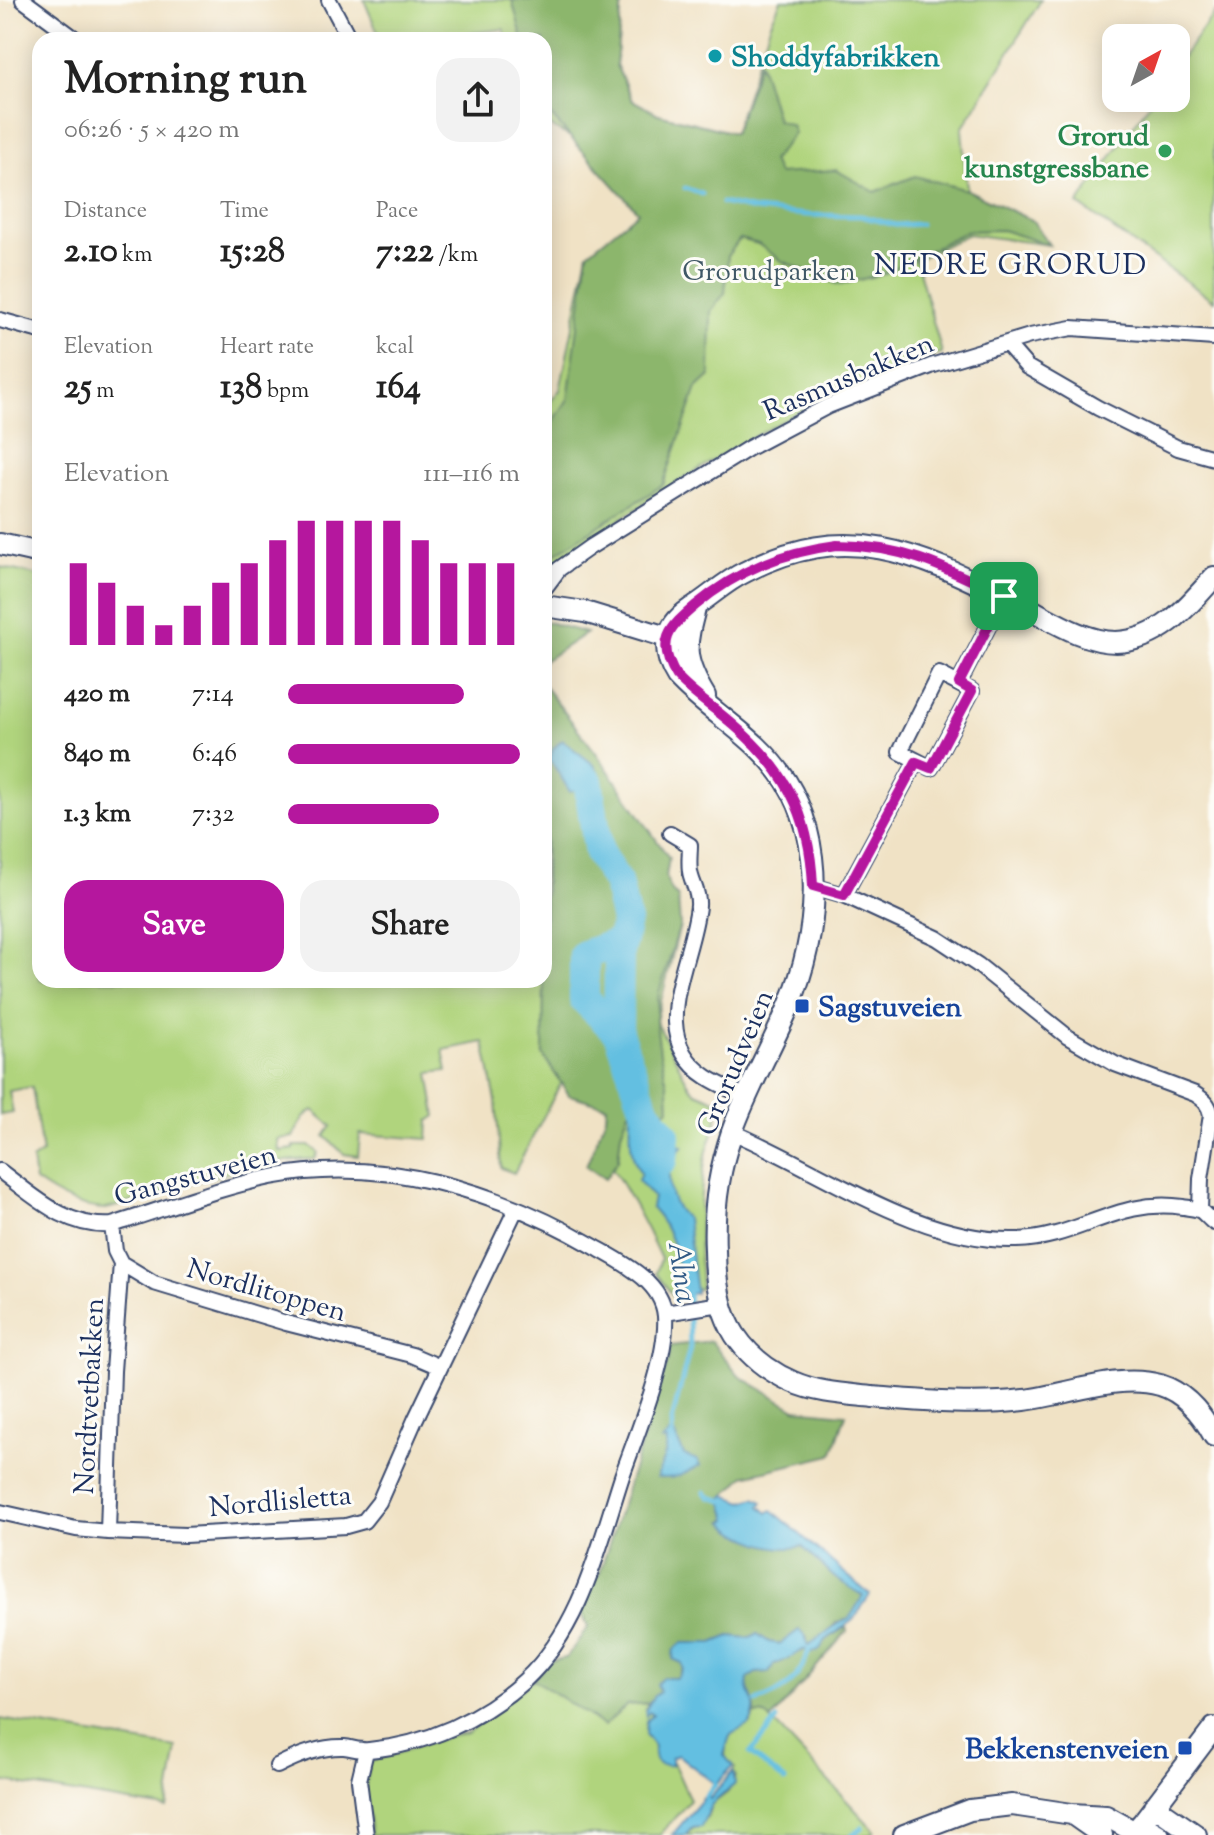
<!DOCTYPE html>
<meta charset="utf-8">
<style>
body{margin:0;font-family:"Sorts Mill Goudy",serif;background:#f2f2f2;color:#222;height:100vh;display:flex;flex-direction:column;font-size:30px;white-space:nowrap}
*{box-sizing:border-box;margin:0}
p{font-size:26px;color:#767676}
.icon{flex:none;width:44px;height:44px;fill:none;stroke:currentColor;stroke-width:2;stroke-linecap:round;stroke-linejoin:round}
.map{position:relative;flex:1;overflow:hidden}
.panel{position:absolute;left:32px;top:32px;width:520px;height:956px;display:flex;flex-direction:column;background:#fff;border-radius:24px;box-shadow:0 4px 20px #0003}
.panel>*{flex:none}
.needle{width:52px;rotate:40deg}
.buttons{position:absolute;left:1102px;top:24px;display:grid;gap:16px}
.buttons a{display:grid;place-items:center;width:88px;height:88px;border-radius:16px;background:#fff;box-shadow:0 4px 20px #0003;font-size:40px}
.pin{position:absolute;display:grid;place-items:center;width:68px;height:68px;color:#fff;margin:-34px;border-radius:16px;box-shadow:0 4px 12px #0006}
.round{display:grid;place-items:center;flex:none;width:84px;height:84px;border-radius:24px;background:#f2f2f2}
.overview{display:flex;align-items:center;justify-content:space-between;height:136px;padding:0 32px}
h1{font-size:44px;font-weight:700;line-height:60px}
.figures{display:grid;grid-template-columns:repeat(3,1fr);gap:12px;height:136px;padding:8px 32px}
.figures div{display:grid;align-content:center}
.figures b{font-size:34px;font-weight:700}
.figures small{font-size:22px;font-weight:400}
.figures p{font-size:22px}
.chart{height:224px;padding:16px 32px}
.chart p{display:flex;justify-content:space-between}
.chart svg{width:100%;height:144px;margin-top:8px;stroke:#b5179e;stroke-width:6}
.cta{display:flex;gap:16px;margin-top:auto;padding:16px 32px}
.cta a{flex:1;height:92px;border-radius:24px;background:#b5179e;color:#fff;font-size:32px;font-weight:700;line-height:92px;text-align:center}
.cta a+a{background:#f2f2f2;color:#222}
ul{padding:0 32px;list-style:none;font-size:26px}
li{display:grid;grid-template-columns:128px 96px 1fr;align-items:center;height:60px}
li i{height:20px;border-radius:10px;background:#b5179e}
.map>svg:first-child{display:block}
.green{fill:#b0d47d;stroke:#66826e;stroke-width:2}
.forest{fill:#8cb66c;stroke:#547265;stroke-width:2}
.water{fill:#63bfe1;stroke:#3f77a0;stroke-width:2}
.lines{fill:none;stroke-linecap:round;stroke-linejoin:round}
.stream{stroke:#63bfe1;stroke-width:5}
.river{stroke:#63bfe1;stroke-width:30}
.street-casing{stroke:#3b4a6d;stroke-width:18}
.secondary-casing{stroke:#3b4a6d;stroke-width:24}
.street{stroke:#fff;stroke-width:14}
.secondary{stroke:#fff;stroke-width:20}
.route-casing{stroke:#fff;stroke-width:16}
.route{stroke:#b5179e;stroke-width:10}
.culture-dot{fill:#0f9aa8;stroke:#fdfcf7;stroke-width:3}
.leisure-dot{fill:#2e9e5b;stroke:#fdfcf7;stroke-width:3}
.transit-dot{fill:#1a4fb4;stroke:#fdfcf7;stroke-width:3}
.labels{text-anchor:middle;stroke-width:6;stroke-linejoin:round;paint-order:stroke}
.culture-label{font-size:28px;font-weight:bold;fill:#0d838f;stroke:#fdfcf7;text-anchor:start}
.leisure-label{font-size:28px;font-weight:bold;fill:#27864d;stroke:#fdfcf7;text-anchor:end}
.park-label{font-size:28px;fill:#405866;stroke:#fdfcf7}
.street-label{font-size:28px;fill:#1b2f5e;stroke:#fdfcf7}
.transit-label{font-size:28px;font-weight:bold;fill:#164399;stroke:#fdfcf7;text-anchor:start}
.neighbourhood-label{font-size:30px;letter-spacing:2px;fill:#1b2f5e;stroke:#fdfcf7}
.water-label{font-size:30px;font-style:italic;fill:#315a85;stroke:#fdfcf7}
</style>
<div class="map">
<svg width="1214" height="1835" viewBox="0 0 1214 1835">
<rect width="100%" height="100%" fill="#fdfcf7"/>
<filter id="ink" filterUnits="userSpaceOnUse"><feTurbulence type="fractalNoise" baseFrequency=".0125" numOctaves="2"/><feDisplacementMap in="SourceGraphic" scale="16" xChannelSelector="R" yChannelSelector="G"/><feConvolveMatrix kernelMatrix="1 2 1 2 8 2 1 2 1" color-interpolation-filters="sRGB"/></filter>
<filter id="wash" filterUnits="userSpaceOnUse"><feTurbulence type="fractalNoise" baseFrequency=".006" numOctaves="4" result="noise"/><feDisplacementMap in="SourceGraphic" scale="32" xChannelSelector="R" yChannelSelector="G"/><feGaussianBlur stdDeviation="1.8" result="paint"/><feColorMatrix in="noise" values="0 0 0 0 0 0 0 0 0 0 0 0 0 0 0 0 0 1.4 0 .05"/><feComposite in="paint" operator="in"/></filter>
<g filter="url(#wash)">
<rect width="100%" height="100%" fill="#f0e2c5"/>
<path class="green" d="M364,0h258l-6,65 16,35 -48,44 -40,-21v-83h-37l-3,-11 -91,11h-32z
M781,0h260l-79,129 5,61 66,31 16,24 -81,-11 -54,27 3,3 25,89c-53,20 -108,39 -158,67 -83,45 -161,97 -240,149v-160l16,-19 28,-137 51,-41 -46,-62 45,-46 20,10 76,19 36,-108z
M1214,13v288l-136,-97 75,-106h23v-32z
M0,567l40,9v404h504v-294l53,68 83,171 -24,96 33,64 7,7 19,8c8,17 -5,37 -9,55 -8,45 -8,88 -5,133l-27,9 -18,-24 5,-14c-17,-38 -36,-72 -59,-107l5,-46 -62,-48 16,25 -47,90 -13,-5 -5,-67 -12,-59 -41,8 4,21 -18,2 7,43 -7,5 -1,18 -68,-5 -2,22 -14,-2 -19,-18 7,-10 -19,-16 -9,7 -11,20 -15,2 1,12 15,-2v-3h16l8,6 -3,7c-71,1 -140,33 -209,50 -28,-1 -48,-12 -71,-28l-3,-21 10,-7 -10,-66 -23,4 4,22 -13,2z
M533,1679l94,26 21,-2 -3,8 8,3 -7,7 -1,13 25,29 3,-1 17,38 -30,35h-289l-6,-48 5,-25 82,-27 15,-2z
M755,1714l10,1 10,9 100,107 -5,4h-185l22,-17 4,-13 17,-13 8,-15 -3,-6 2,-3 -10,-8 1,-19 7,-10 17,-7z
M0,1719l177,29 -10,60 -167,-27z"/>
<path class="forest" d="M512,0h110l-6,65 16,35 26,14 76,19 26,-71 17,58 14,5 3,8 -22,28 6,13 58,-4 39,22 40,-16 52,14 66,31 16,24 -47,-15 -35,1 -84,43 -44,11 -57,-24 -24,-17 -18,-5 -12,16 -3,38 -14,18 -1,65 -13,12 -34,97 -119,76v-125l24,-37 20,-146 50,-41 -94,-104v-68h-21z
M544,621l42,12 -42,28z
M544,686l53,68 72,104 -3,19 4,12 8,9 2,27 -21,68 -3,28 4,32 8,34 1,22 -10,5 -29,-5 -9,24 -3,27 -13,19 -19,-13 20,-49 1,-11 -38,-11 -26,-40 3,-251 -2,-8z
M711,1341l28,35 57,33 50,5 -14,41 -88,21 -22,23 6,20 -4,2 78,25 32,31 29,18v5l-14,19 -12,3 -16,17 -14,7v-8l-8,-8 -19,14 -11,-2 -12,-8 -9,4 -18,-2 -17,7h-31l-8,6 -1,10 9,4 1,5 -6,10 -17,10v4l-12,11 -21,2 -23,21 -71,-47 16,-18 17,-3 22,-31 -8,-17 20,-38 69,-214 1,-12z
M846,1627l1,4 -76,89 -6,-5 -10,-1c1,-16 -10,-22 -8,-36l9,-5 13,-1 5,-8c23,-5 19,-17 45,-14l7,-10z"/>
<path class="water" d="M562,740l31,24 7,10 -30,18 -20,-33 3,-10z
M631,1114l45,17v14l7,1 -6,7 -5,1c-5,23 -5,49 15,65l9,74 -14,2c-5,-35 -6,-60 -31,-87l2,-11 -15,-17 3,-7c-12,-17 -11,-37 -10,-59z
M670,1433h4l10,22 13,5 3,6c-13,7 -27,15 -43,11l9,-26 1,-10h-5z
M726,1495l17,7 12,-4 8,4 -3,4 8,7 4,-3 98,85 -17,25 -27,20 -7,10 -11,3 -3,-4c-11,6 -18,12 -31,15l-5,8 -13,1 -8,5c-4,20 14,19 2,46 -24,15 -17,2 -26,31l9,11 -17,19 -38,-30 -7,3v7c-16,2 -18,-4 -17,-19l-9,-12 1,-13 7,-7 -4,-2 -3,4 -1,-5 8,-14 7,-5 -3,-8 5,-6h15l6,-9 -1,-6 -9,-4 1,-10 8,-6h31l17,-7 18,2 9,-4 12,8 11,2 19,-14 6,5 3,10c16,-8 24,-21 41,-26l14,-23 -29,-19 -32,-31c-25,7 -60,-6 -78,-24l4,-3 -6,-20z
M733,1771l2,13 -24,21 -10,22 -10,1 -6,7h-13l35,-41 3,5z"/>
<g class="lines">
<path class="stream" d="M685,188l17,6
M722,203l33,7 53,5 53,1 34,9 25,-1
M672,1437v-16l18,-74 -2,-58
M705,1492l5,5 14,4
M756,1702c28,-9 44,-22 53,-52
M777,1720l-27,33 35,28
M706,1797l9,-12
M852,1835l10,-8"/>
<path class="river" d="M588,781l11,72 18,29 9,39 -7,31 -1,81 28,78 19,24 -2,25
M618,1033l-34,-34v-44l38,-14"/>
</g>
</g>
<g filter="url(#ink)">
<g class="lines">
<defs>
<path id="street" d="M23,0l54,40
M329,0l21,40
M0,320l40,11
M1007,344l20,23 71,41 80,40 36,10
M544,589l15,-20 31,-22 159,-99 79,-42 103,-40 99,-30 42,-8 142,10
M939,674l33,17 -41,77 -31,-16z
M959,683l45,-87
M670,833l20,12c0,10 -2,22 1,31 3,11 8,17 7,30 -6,57 -54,130 9,171 12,8 26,13 39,20
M813,886l31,9 93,43 41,27 90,72 47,27 80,30c9,6 14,10 16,21l-10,64 -1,31
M844,895l72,-133
M732,1132c88,37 187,111 285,108 61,-1 101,-43 166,-33 5,1 13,1 18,4 4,3 9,9 13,12
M0,1171c35,26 66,57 112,54 52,-16 105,-37 159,-48 112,-22 227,14 324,70 26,15 67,34 70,69 3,44 -28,117 -43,160 -23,70 -41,153 -98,205 -42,38 -98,64 -155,69 -8,1 -16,-2 -25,-3 -23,-1 -46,8 -67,19
M112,1225l3,26 6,12 33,20 132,40 126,32 28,12
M665,1313l56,-9
M0,1512l76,17 32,3 77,3 161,-9 18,-5 15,-19 36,-82 101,-211
M108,1532l5,-161 8,-108
M366,1751l-7,29 7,55"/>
<path id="secondary" d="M0,544l40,9
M1214,577c-26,30 -55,64 -98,65 -31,0 -63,-21 -90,-35 -99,-48 -173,-92 -281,-35 -21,10 -36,26 -55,37 -26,17 -29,43 -13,68 35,38 80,59 109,104 41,66 32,156 3,225 -18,43 -42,83 -57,126 -13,38 -19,78 -17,118 0,29 4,60 20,85 14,21 35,37 58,47 25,11 53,12 80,15 50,4 100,9 151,3 44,-5 93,-27 136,-15 26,8 42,29 54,51
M696,605c-11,41 -14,53 9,91
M544,606l41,6 101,31
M1154,1806l42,29
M1072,1814l30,21
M1141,1824l18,11
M904,1835l66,-25 42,-5 60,9 34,2 29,16
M1133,1835l81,-107"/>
</defs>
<use href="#street" class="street-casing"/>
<use href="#secondary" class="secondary-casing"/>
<use href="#street" class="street"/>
<use href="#secondary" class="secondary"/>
</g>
</g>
<g class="lines" filter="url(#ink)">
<defs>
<path id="route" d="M837,545c68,1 107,22 167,51l-45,87 13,8 -41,77 -15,-6 -72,133 -31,-9c-3,-74 -28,-118 -84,-165 -17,-15 -37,-27 -52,-44 -22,-35 -8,-49 19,-72 42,-35 87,-53 141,-60z"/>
</defs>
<use href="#route" class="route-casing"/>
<use href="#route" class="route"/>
</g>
<circle class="culture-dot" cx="715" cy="56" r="8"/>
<circle class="leisure-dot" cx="1165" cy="151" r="8"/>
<g class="transit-dot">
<rect x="794" y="998" width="16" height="16" rx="4"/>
<rect x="1177" y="1740" width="16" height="16" rx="4"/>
</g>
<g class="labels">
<g class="culture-label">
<text x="731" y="66">Shoddyfabrikken</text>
</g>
<g class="leisure-label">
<text x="1149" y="145">Grorud<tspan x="1149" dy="32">kunstgressbane</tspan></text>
</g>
<g class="park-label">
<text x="769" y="280">Grorudparken</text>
</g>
<g class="street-label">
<text transform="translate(848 376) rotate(-23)" y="10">Rasmusbakken</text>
<text transform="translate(734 1062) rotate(-67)" y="10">Grorudveien</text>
<text transform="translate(195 1174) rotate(-15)" y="10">Gangstuveien</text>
<text transform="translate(267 1289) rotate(16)" y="10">Nordlitoppen</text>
<text transform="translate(88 1396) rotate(-87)" y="10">Nordtvetbakken</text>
<text transform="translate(280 1500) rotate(-5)" y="10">Nordlisletta</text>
</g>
<g class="transit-label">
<text x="818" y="1016">Sagstuveien</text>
<text x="1169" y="1758" text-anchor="end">Bekkenstenveien</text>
</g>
<g class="neighbourhood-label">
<text x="1011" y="274">NEDRE GRORUD</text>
</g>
<g class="water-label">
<text transform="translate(683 1272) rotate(82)" y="10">Alna</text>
</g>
</g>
</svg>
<div class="buttons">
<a><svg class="needle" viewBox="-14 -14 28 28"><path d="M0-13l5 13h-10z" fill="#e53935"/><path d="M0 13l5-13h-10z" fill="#767676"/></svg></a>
</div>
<div class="pin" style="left:1004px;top:596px;background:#1e9e55"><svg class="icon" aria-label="arrive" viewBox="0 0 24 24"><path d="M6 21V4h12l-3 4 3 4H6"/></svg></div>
<section class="panel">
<div class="overview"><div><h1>Morning run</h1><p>06:26 · 5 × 420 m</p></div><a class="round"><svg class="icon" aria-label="share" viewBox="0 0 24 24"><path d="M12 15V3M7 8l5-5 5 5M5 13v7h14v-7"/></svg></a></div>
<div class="figures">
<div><p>Distance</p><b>2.10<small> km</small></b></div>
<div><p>Time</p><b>15:28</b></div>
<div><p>Pace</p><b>7:22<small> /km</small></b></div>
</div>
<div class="figures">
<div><p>Elevation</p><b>25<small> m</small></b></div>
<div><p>Heart rate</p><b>138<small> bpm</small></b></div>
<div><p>kcal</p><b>164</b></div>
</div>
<div class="chart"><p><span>Elevation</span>111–116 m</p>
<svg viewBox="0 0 160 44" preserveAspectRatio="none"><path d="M5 44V19M15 44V25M25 44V32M35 44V38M45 44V32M55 44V25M65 44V19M75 44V12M85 44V6M95 44V6M105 44V6M115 44V6M125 44V12M135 44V19M145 44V19M155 44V19"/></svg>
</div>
<ul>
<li><b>420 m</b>7:14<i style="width:76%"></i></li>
<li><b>840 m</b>6:46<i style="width:100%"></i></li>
<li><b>1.3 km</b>7:32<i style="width:65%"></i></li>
</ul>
<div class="cta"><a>Save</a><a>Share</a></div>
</section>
</div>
